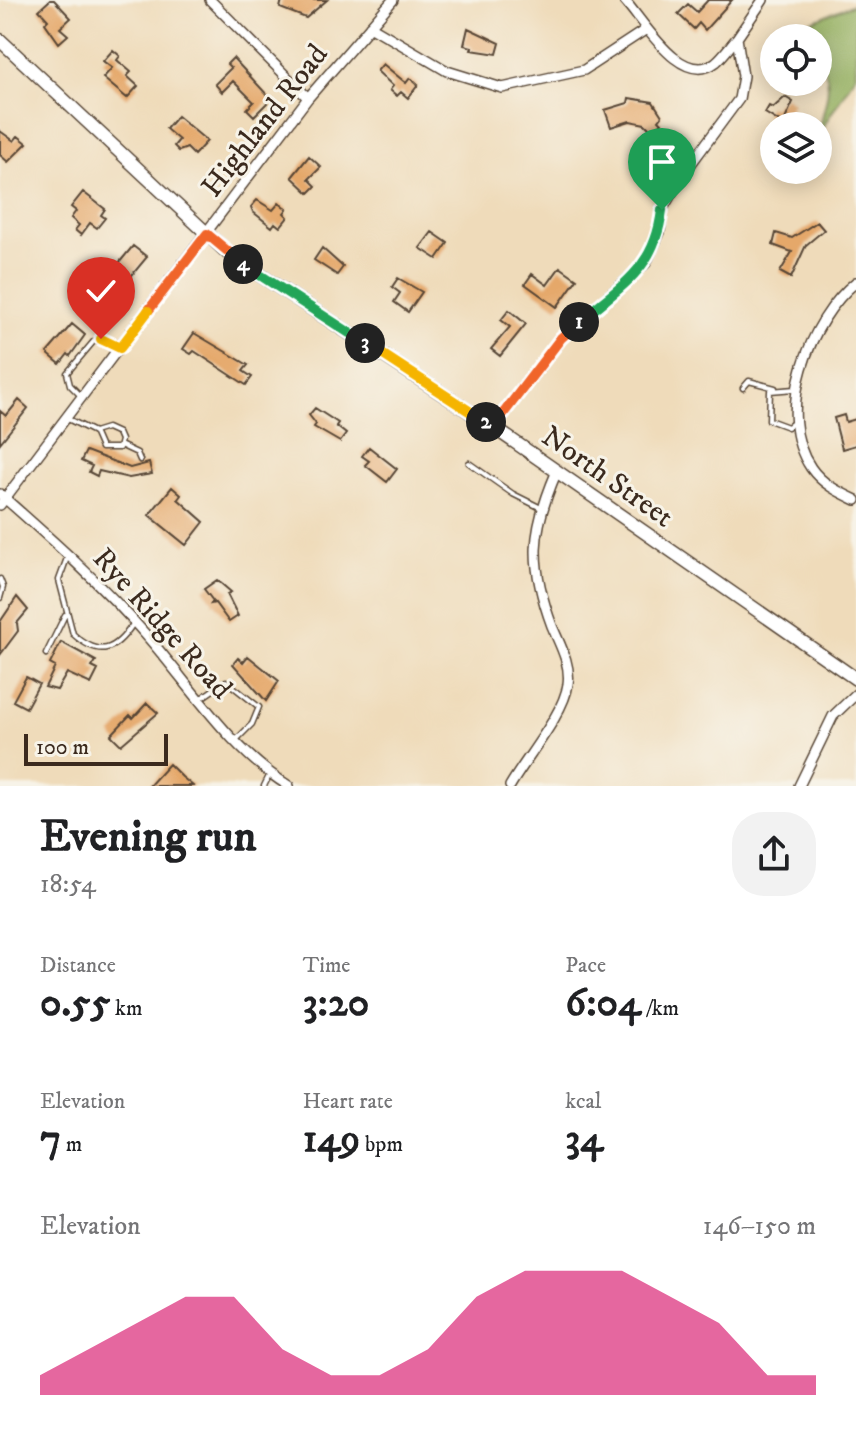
<!DOCTYPE html>
<meta charset="utf-8">
<style>
body{margin:0;font-family:"IM FELL DW Pica",serif;background:#f2f2f2;color:#202124;height:100vh;display:flex;flex-direction:column;font-size:30px;white-space:nowrap}
*{box-sizing:border-box;margin:0}
p{font-size:26px;color:#757577}
.icon{flex:none;width:44px;height:44px;fill:none;stroke:currentColor;stroke-width:2;stroke-linecap:round;stroke-linejoin:round}
.map{position:relative;height:786px;overflow:hidden}
.side{display:flex;flex-direction:column;background:#fff;flex:1}
.side>*{flex:none}
.buttons{position:absolute;left:760px;top:24px;display:grid;gap:16px}
.buttons a{display:grid;place-items:center;width:72px;height:72px;border-radius:50%;background:#fff;box-shadow:0 4px 20px #0003;font-size:40px}
.scale{position:absolute;left:24px;bottom:20px;width:144px;box-sizing:border-box;padding-left:8px;border:4px solid #3b2a1e;border-top:0;font-size:22px;line-height:28px;white-space:nowrap;color:#3b2a1e;-webkit-text-stroke:6px #f7f3e8;paint-order:stroke}
.pin{position:absolute;display:grid;place-items:center;width:68px;height:68px;color:#fff;margin:-82px -34px;border-radius:50% 50% 50% 0;rotate:-45deg;box-shadow:0 0 8px #0007}
.pin .icon{rotate:45deg}
.km{position:absolute;width:40px;height:40px;margin:-20px;border-radius:50%;background:#222;color:#fff;font-size:22px;line-height:40px;text-align:center}
.round{display:grid;place-items:center;flex:none;width:84px;height:84px;border-radius:32px;background:#f2f2f2}
.head{display:flex;align-items:center;justify-content:space-between;height:136px;padding:0 40px}
h1{font-size:44px;font-weight:700;line-height:60px}
.metrics{display:grid;grid-template-columns:repeat(3,1fr);gap:12px;height:136px;padding:8px 40px}
.metrics div{display:grid;align-content:center}
.metrics b{font-size:40px;font-weight:700}
.metrics small{font-size:22px;font-weight:400}
.metrics p{font-size:22px}
.chart{height:224px;padding:16px 40px}
.chart p{display:flex;justify-content:space-between}
.chart svg{width:100%;height:144px;margin-top:8px;fill:#db2777;opacity:.7}
.map>svg:first-child{display:block}
.forest{fill:#95b062;stroke:#686d40;stroke-width:2}
.building{fill:#e5a86b}
.lines{fill:none;stroke-linecap:round;stroke-linejoin:round}
.service-casing{stroke:#564535;stroke-width:7}
.minor-casing{stroke:#564535;stroke-width:12}
.secondary-casing{stroke:#564535;stroke-width:15}
.service{stroke:#fff;stroke-width:4}
.minor{stroke:#fff;stroke-width:9}
.secondary{stroke:#fff;stroke-width:12}
.split-1-casing{stroke:#fff;stroke-width:16}
.split-2-casing{stroke:#fff;stroke-width:16}
.split-3-casing{stroke:#fff;stroke-width:16}
.split-4-casing{stroke:#fff;stroke-width:16}
.split-5-casing{stroke:#fff;stroke-width:16}
.split-6-casing{stroke:#fff;stroke-width:16}
.split-1{stroke:#22a559;stroke-width:10}
.split-2{stroke:#f0652b;stroke-width:10}
.split-3{stroke:#f5b400;stroke-width:10}
.split-4{stroke:#22a559;stroke-width:10}
.split-5{stroke:#f0652b;stroke-width:10}
.split-6{stroke:#f5b400;stroke-width:10}
.labels{text-anchor:middle;stroke-width:6;stroke-linejoin:round;paint-order:stroke}
.street-label{font-size:30px;fill:#3b2a1e;stroke:#f7f3e8}
</style>
<div class="map">
<svg width="856" height="786" viewBox="0 0 856 786">
<rect width="100%" height="100%" fill="#f7f3e8"/>
<filter id="ink" filterUnits="userSpaceOnUse"><feTurbulence type="fractalNoise" baseFrequency=".0125" numOctaves="2"/><feDisplacementMap in="SourceGraphic" scale="16" xChannelSelector="R" yChannelSelector="G"/><feConvolveMatrix kernelMatrix="1 2 1 2 8 2 1 2 1" color-interpolation-filters="sRGB"/></filter>
<filter id="wash" filterUnits="userSpaceOnUse"><feTurbulence type="fractalNoise" baseFrequency=".006" numOctaves="4" result="noise"/><feDisplacementMap in="SourceGraphic" scale="32" xChannelSelector="R" yChannelSelector="G"/><feGaussianBlur stdDeviation="1.8" result="paint"/><feColorMatrix in="noise" values="0 0 0 0 0 0 0 0 0 0 0 0 0 0 0 0 0 1.4 0 .05"/><feComposite in="paint" operator="in"/></filter>
<g filter="url(#wash)">
<rect width="100%" height="100%" fill="#efdbba"/>
<path class="forest" d="M856,3v71l-38,61c4,-23 20,-55 0,-75v-22l-52,2z"/>
<g id="blocks">
<path class="building" d="M50,0h4l17,18 -11,10 8,7 -9,8 -14,-20 3,-3 -9,-10z
M282,0h45l-21,18 -26,-10z
M708,0h24l-27,30 -6,-7 -5,6 -16,-15 10,-10 9,8z
M468,28l32,15 -3,11 -26,-4 1,-3 -8,-2z
M113,50l7,6 -3,4 14,12 -4,4 11,10 -11,12 -24,-20 9,-10 -9,-7z
M233,58l38,41 -17,17 -7,-7 7,-7 -21,-21 -11,11 -7,-8 16,-16 -4,-4z
M383,64l23,19 4,-5 8,7 -10,13 -7,-6 -4,4 -7,-6 3,-4 -16,-15z
M785,97l8,5 -10,22 -18,-11 4,-7 4,2z
M629,98l24,4 9,14 -3,4 3,3 -9,9 -8,-8 -15,-3 -19,6 -6,-17 23,-7z
M177,116l30,25 -13,14 -7,-7 -8,3 -5,-5 5,-6 -13,-11z
M0,131l14,10 4,-5 9,7 -19,19 -8,-7z
M309,156l12,11 -12,12 7,7 -7,7 -17,-16z
M83,192l22,17 -4,6 4,3 -8,10 -7,-5 -9,12 -6,-5 4,-5 -8,-7 5,-7 -5,-4z
M257,200l16,10 6,-7 8,6 -3,4 4,4 -8,10 -5,-4 -3,4 -19,-15 -2,-5z
M817,222l7,8 -18,15 -15,33 -11,-6 12,-20 -19,-7 3,-12 16,5z
M432,232l16,11 -11,16 -17,-11z
M133,246l14,11 -20,24 -13,-12z
M322,248l21,19 -6,8 -23,-15z
M560,267l17,12 -20,28 -32,-23 7,-10 15,11z
M398,278l24,14 -14,20 -14,-10 6,-9 -8,-6z
M509,310l17,14 -26,32 -9,-7 19,-22 -9,-7z
M72,324l13,11 -15,21 -2,-2 -8,10 -13,-11z
M194,333l54,32 -5,6 9,6 -6,8 -52,-34 -3,3 -8,-5z
M19,400l9,8 -28,35v-32l6,5z
M315,408l23,15 -2,3 10,8 -6,8 -26,-15 2,-3 -7,-9z
M844,415l2,7 10,-3v26l-14,4 -8,-31z
M369,447l28,22 -10,13 -22,-17 4,-4 -7,-5z
M86,451l44,17 19,-5 3,11 -23,4 -30,-7 -2,5 -8,-4 3,-6 -11,-5z
M172,487l9,8 -3,4 26,23 -18,23 -37,-30z
M217,580l14,12 -4,2 11,22 -9,6 -14,-19 -4,1 2,-3 -9,-12z
M17,597l11,13 -11,13 1,8 -18,24v-33z
M61,642l35,19 -4,6 6,3 -7,14 -24,-11 -10,17 -12,-3 10,-20 -5,-3z
M248,656l31,25 -13,20 -33,-37 5,-6 5,4z
M26,677l13,7 -13,24 -13,-7z
M147,703l11,10 -37,32 -10,-10 19,-20 3,3z
M169,764l13,13 11,9h-44z"/>
</g>
</g>
<g filter="url(#ink)">
<use href="#blocks" fill-opacity="0" stroke="#564535" stroke-width="2"/>
<g class="lines">
<defs>
<path id="service" d="M743,388l6,-7 26,7
M80,395l-10,-10 -3,-12 27,-32 13,-1 11,6
M68,419l26,13 7,16h18l2,-8 -3,-7 -11,-5 -13,4
M793,423l-5,4 -19,-7 1,-29 25,-2
M120,445l17,8 3,7
M469,463l44,31 28,14
M67,558l-8,22 14,54c27,24 42,17 60,-10
M0,579l3,8 -3,11
M46,654l19,-39
M200,699l26,-18 33,26 -7,17 -15,15
M264,786l6,-12"/>
<path id="minor" d="M210,0l98,98
M624,0c19,20 57,89 92,62 8,-7 14,-16 21,-24
M370,26l77,45 55,17 82,-18 61,-40
M856,282c-46,37 -83,131 -45,186 11,16 28,24 45,32
M493,427l68,-89 85,-75 14,-31 2,-22 20,-34 57,-77 4,-23 -6,-38 26,-38
M0,494c51,45 101,89 146,141 45,51 84,115 143,151
M0,505l308,-407 85,-98
M510,786c16,-28 54,-72 58,-102 3,-20 -8,-39 -16,-58 -23,-62 -21,-95 5,-155
M799,786l34,-70 23,-22"/>
<path id="secondary" d="M0,40l231,216 262,171 363,252"/>
</defs>
<use href="#service" class="service-casing"/>
<use href="#minor" class="minor-casing"/>
<use href="#secondary" class="secondary-casing"/>
<use href="#service" class="service"/>
<use href="#minor" class="minor"/>
<use href="#secondary" class="secondary"/>
</g>
</g>
<g class="lines" filter="url(#ink)">
<defs>
<path id="split-1" d="M579,322c42,-37 76,-52 83,-112"/>
<path id="split-2" d="M486,422l7,5 68,-89 18,-16"/>
<path id="split-3" d="M365,343l121,79"/>
<path id="split-4" d="M243,264l122,79"/>
<path id="split-5" d="M148,311l59,-77 36,30"/>
<path id="split-6" d="M101,339l19,9 28,-37"/>
</defs>
<use href="#split-1" class="split-1-casing"/>
<use href="#split-2" class="split-2-casing"/>
<use href="#split-3" class="split-3-casing"/>
<use href="#split-4" class="split-4-casing"/>
<use href="#split-5" class="split-5-casing"/>
<use href="#split-6" class="split-6-casing"/>
<use href="#split-1" class="split-1"/>
<use href="#split-2" class="split-2"/>
<use href="#split-3" class="split-3"/>
<use href="#split-4" class="split-4"/>
<use href="#split-5" class="split-5"/>
<use href="#split-6" class="split-6"/>
</g>
<g class="labels">
<g class="street-label">
<text transform="translate(264 120) rotate(-52)" y="10">Highland Road</text>
<text transform="translate(608 476) rotate(35)" y="10">North Street</text>
<text transform="translate(163 623) rotate(48)" y="10">Rye Ridge Road</text>
</g>
</g>
</svg>
<div class="buttons">
<a><svg class="icon" aria-label="locate" viewBox="0 0 24 24"><circle cx="12" cy="12" r="6"/><path d="M12 2v4M12 18v4M2 12h4M18 12h4"/></svg></a>
<a><svg class="icon" aria-label="layers" viewBox="0 0 24 24"><path d="M12 4l9 5-9 5-9-5zM3 14l9 5 9-5"/></svg></a>
</div>
<div class="scale">100 m</div>
<div class="pin" style="left:662px;top:210px;background:#1e9e55"><svg class="icon" aria-label="arrive" viewBox="0 0 24 24"><path d="M6 21V4h12l-3 4 3 4H6"/></svg></div>
<div class="pin" style="left:101px;top:339px;background:#d93025"><svg class="icon" aria-label="check" viewBox="0 0 24 24"><path d="M5 12l5 5 9-10"/></svg></div>
<b class="km" style="left:579px;top:322px">1</b>
<b class="km" style="left:486px;top:422px">2</b>
<b class="km" style="left:365px;top:343px">3</b>
<b class="km" style="left:243px;top:264px">4</b>
</div>
<section class="side">
<div class="head"><div><h1>Evening run</h1><p>18:54</p></div><a class="round"><svg class="icon" aria-label="share" viewBox="0 0 24 24"><path d="M12 15V3M7 8l5-5 5 5M5 13v7h14v-7"/></svg></a></div>
<div class="metrics">
<div><p>Distance</p><b>0.55<small> km</small></b></div>
<div><p>Time</p><b>3:20</b></div>
<div><p>Pace</p><b>6:04<small> /km</small></b></div>
</div>
<div class="metrics">
<div><p>Elevation</p><b>7<small> m</small></b></div>
<div><p>Heart rate</p><b>149<small> bpm</small></b></div>
<div><p>kcal</p><b>34</b></div>
</div>
<div class="chart"><p><span>Elevation</span>146–150 m</p>
<svg viewBox="0 0 160 44" preserveAspectRatio="none"><path d="M0 44V38L10 30L20 22L30 14L40 14L50 30L60 38L70 38L80 30L90 14L100 6L110 6L120 6L130 14L140 22L150 38L160 38V44z"/></svg>
</div>
</section>
